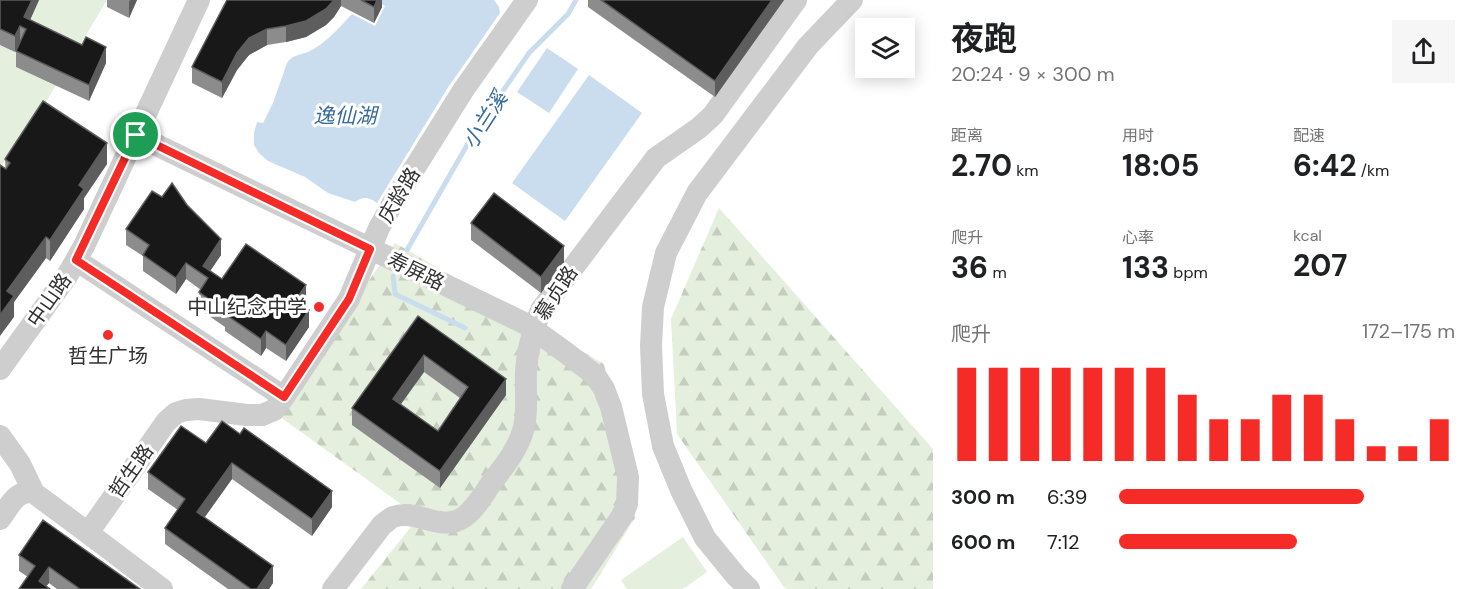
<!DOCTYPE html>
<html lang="zh">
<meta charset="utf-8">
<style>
body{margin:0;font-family:"DM Sans","Noto Sans SC",sans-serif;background:#f6f6f6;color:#202124;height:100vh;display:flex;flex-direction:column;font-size:22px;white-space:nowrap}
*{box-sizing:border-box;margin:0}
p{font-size:20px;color:#757577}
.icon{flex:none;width:33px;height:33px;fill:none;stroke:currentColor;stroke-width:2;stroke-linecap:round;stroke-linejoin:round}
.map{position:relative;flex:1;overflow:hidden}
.details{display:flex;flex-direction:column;background:#fff;width:540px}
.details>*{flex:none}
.tools{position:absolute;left:855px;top:18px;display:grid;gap:12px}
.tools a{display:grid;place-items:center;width:60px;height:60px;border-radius:0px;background:#fff;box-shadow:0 3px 15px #0003;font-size:30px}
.pin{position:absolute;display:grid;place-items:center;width:51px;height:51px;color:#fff;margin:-26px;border:3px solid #fff;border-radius:50%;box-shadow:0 2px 6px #0007}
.round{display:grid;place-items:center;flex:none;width:63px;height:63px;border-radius:0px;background:#f6f6f6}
.overview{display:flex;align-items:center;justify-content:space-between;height:102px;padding:0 18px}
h1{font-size:33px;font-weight:700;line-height:45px}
.metrics{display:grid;grid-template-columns:repeat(3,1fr);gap:9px;height:102px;padding:6px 18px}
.metrics div{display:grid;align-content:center}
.metrics b{font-size:30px;font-weight:700}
.metrics small{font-size:16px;font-weight:400}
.metrics p{font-size:16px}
.chart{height:168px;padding:12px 18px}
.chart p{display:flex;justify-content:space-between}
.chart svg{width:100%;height:108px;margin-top:6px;stroke:#f42b27;stroke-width:6}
ul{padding:0 18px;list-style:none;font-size:20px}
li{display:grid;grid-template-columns:96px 72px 1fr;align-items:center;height:45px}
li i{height:15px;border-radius:8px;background:#f42b27}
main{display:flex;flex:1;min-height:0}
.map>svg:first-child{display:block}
.green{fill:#e5efde}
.forest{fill:url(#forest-firs)}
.water{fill:#c9ddef}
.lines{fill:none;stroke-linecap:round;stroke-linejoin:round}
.stream{stroke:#c9ddef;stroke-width:5}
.minor{stroke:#cecece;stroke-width:22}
.wall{fill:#8c8c8c;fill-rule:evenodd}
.shaded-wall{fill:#5d5d5d}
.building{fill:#181818;stroke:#5d5d5d;stroke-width:1.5;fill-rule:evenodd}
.route-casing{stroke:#fff;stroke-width:12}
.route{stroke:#f42b27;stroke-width:8}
.poi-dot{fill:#f42b27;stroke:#fff;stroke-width:2}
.labels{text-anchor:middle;stroke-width:6;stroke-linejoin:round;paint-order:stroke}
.street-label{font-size:20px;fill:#313131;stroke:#fff}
.poi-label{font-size:20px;fill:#313131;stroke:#fff;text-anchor:end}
.water-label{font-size:21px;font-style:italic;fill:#376b9b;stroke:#fff}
</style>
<main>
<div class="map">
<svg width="933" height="589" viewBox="0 0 933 589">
<defs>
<pattern id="forest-firs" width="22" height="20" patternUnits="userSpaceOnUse" patternTransform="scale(1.5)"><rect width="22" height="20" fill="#e5efde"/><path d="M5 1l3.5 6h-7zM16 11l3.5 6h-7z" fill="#c5cdbf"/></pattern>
</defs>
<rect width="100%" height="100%" fill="#fff"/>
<path class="green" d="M0,0h107l-67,112 -40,56z
M683,537l24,35 -24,17h-56l-6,-9z"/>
<path class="forest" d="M719,208l214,241v140h-146l-3,-2 -107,-153 -6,-115z
M395,243l209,121 31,154 -44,71h-230l58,-72 -143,-103z"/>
<path class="water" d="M374,0h120l5,7 1,6 -53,76 -70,114c-9,-6 -13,-7 -22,-1l-27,-9 -23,-16 -37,-16 -9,-8 -5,-8v-12l3,-11 6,1 10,-20 14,-40c5,-8 13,-8 21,-11 18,-9 30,-23 44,-38l23,12 10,-20z
M547,48l31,21 -29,44 -32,-21z
M589,75l53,38 -77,108 -53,-38z"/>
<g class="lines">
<path class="stream" d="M407,250l67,-117 55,-80 39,-39 8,-14
M393,276l2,18 70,34"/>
<path class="minor" d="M136,135l390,189 39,28 30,23 9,14 7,18 17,70 -1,27 -5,12 -50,73
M76,260l208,137
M0,369l67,-93 17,-30 115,-246
M0,436l20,28 14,29
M0,519c9,-12 17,-31 34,-26l54,40 78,-111 10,-9 10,-3 13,-1 48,6h15l12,-5 10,-13 65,-98 30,-71 15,-27 70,-112 63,-89
M88,533l74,56
M333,589l49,-64c3,-2 7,-6 11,-8 24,-9 48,16 71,0 12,-9 20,-23 28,-35 13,-17 27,-34 32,-55 4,-18 1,-37 2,-55 1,-22 7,-42 15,-62l115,-152 43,-30 14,-13 83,-115
M749,589l-13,-13 -31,-38 -24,-48 -18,-44 -10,-52 -2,-48 2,-39 13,-54 31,-60 111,-147 44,-46"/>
</g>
<path class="wall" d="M0,0h39l-9,20 76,43 -17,38 -73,-34v-16l4,-9 -5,10 -15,-7z
M107,0h30l-8,18 -22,-11z
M227,0h155v7l-8,16 -33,-17 -7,11 -8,8 -20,12 -20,5 -19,3 -18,10 -12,15 -15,28 -30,-15v-16z
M588,0h196l-69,97 -127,-90z
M5,159l102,5 -23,34v11l-34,52 -4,-3 -32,44v15z
M471,223l93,40 -23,30 -70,-53z
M126,229l95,26 -11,16 12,8 84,22 -4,5 7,21 -23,34 -20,-13 -5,8 -36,-25v-4l-26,-18v-17l2,-2 -15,-11 -10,15 -33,-23v-15l-17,-11z
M418,316l88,79 -66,93 -88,-63v-17zM424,372l36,26 -22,33 -37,-27z
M206,443l126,64 -20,29 -80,-57 -28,39 69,65 -4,6h-41l-63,-45v-16l13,-18 -30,-21v-17z
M19,555l121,34h-83l-8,-6 -3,3 -18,-9 -9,-6z"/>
<path class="shaded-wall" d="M32,0h7l-13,29 -2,-12z
M130,0h7l-8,18v-16z
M334,0h7v6l-7,11 -8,8 -20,12 -20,5v-16z
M377,0h5v7l-8,16v-16z
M772,0h12l-69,97v-16z
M20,26v16l-5,10v-16z
M267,29v16l-18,10 -12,15 -15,28v-16l15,-29 12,-15z
M106,47v16l-17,38v-16z
M107,143v21l-23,34v11l-34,52v-21l29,-55z
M46,237v21l-32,44v15l-14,19v-21l7,-24z
M221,239v16l-15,22 -3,-11z
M564,246v17l-23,30v-16z
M186,263v16l-10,15v-16z
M306,285v16l-11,16v-16z
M309,310v17l-23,34v-16z
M266,331v17l-5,8v-17z
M424,355v17l-31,43v-16z
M506,379v16l-66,93v-17z
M232,463v16l-35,49v-16z
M332,491v16l-20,29v-17z
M273,566v17l-4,6h-12z
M49,567v16l-5,6 -5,-8z"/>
<path class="building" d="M0,0h32l-8,17 58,28 4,-8 20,10 -17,38 -73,-34 10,-22 -6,-3 -5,10 -15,-7z
M227,0h107l-8,9 -20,12 -20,5 -19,3 -18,9 -12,15 -15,29 -30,-15z
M361,0h16l-3,7z
M601,0h171l-57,81z
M43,101l64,42 -28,42 5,4 -34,51 -4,-3 -39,54 7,5 -14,19v-150l6,4 4,-6 -5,-4z
M172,183l15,22 34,34 -18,27 19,13 24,-35 60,41 -11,16 14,9 -23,35 -20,-14 -5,8 -36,-25 2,-2 -28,-20 9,-14 -22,-15 -10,15 -33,-23 6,-10 -23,-16 26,-38 10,6z
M494,193l70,53 -23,31 -70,-54z
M418,316l88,63 -66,92 -88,-63zM424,355l44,32 -30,44 -45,-32z
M222,421l18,13 4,-6 88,63 -20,28 -80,-56 -35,49 76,54 -16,23h-6l-86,-61 20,-29 -37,-27 33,-46 25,17z
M43,520l97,69h-60l-31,-22 -10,14 11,8h-31l16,-23 -16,-11z"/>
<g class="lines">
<defs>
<path id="route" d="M136,135l234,114 -21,50 -65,98 -208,-137z"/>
</defs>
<use href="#route" class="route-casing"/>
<use href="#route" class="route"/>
</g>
<g class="poi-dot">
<circle cx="319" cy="307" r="6"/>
<circle cx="108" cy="335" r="6"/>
</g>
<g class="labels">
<g class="street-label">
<text transform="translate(399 195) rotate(-59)" y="7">庆龄路</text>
<text transform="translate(416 271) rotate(26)" y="7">寿屏路</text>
<text transform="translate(556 293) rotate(-57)" y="7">慕贞路</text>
<text transform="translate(49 300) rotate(-55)" y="7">中山路</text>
<text transform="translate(131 471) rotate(-55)" y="7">哲生路</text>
</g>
<g class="poi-label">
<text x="307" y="314">中山纪念中学</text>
<text x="108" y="363" text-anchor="middle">哲生广场</text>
</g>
<g class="water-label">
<text x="345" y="123">逸仙湖</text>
<text transform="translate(485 120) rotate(-57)" y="7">小兰溪</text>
</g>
</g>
</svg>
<div class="tools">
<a><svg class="icon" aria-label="layers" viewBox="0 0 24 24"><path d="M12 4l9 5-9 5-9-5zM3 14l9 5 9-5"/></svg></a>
</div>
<div class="pin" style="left:136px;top:135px;background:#1e9e55"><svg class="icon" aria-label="arrive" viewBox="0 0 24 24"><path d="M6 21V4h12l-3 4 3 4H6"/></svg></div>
</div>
<section class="details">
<div class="overview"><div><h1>夜跑</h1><p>20:24 · 9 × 300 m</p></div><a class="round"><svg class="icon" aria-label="share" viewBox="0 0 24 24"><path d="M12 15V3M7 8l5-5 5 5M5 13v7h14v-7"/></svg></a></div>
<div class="metrics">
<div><p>距离</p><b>2.70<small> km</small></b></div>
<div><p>用时</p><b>18:05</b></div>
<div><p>配速</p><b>6:42<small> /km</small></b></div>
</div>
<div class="metrics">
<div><p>爬升</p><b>36<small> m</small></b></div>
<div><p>心率</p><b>133<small> bpm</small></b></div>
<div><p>kcal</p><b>207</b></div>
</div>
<div class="chart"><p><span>爬升</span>172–175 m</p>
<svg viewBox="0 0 160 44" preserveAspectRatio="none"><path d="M5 44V6M15 44V6M25 44V6M35 44V6M45 44V6M55 44V6M65 44V6M75 44V17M85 44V27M95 44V27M105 44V17M115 44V17M125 44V27M135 44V38M145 44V38M155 44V27"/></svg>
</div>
<ul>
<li><b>300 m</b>6:39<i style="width:73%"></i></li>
<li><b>600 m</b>7:12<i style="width:53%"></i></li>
</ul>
</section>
</main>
